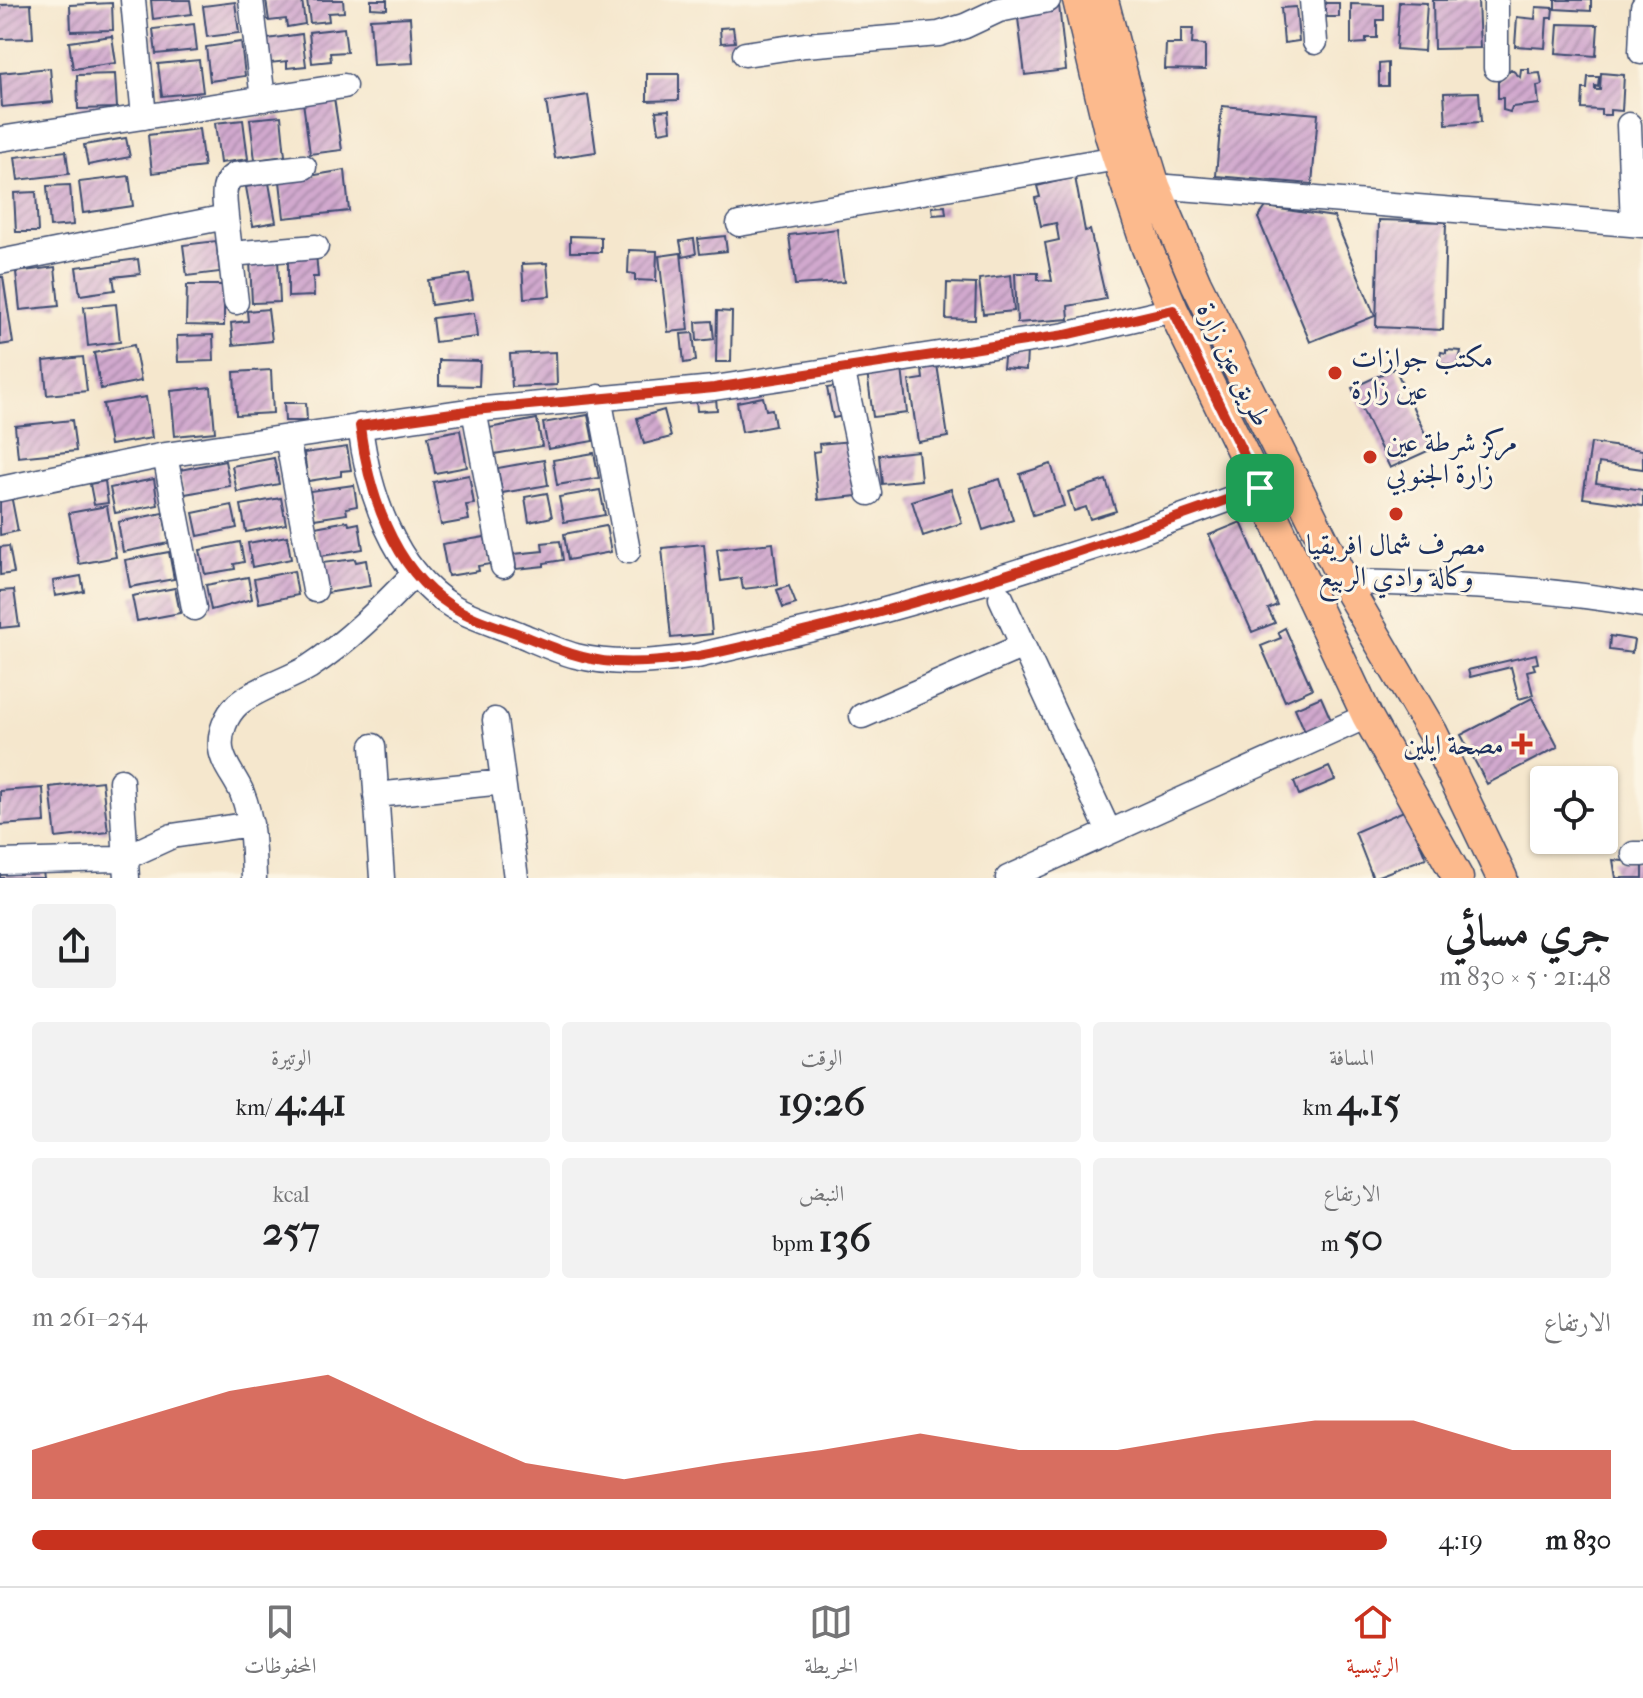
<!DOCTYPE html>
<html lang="ar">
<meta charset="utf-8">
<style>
body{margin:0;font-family:"IM FELL French Canon",Amiri,serif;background:#f2f2f2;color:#202124;direction:rtl;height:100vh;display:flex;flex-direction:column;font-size:30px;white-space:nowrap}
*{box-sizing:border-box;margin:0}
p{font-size:26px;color:#757577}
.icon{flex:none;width:44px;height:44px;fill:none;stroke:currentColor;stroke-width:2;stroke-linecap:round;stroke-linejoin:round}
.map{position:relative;height:878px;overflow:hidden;direction:ltr}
.panel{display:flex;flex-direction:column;background:#fff;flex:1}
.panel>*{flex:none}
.tools{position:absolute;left:1530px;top:766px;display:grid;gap:16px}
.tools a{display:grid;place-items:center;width:88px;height:88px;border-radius:8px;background:#fff;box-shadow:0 2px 6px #0004;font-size:40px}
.pin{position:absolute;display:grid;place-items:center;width:68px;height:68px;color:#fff;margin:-34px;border-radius:16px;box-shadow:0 4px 12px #0006}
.round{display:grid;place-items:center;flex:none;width:84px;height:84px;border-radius:8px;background:#f2f2f2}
.overview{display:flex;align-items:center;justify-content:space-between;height:136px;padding:0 32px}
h1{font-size:44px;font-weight:700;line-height:60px}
.stats{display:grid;grid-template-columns:repeat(3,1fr);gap:12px;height:136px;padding:8px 32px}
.stats div{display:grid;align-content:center;border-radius:8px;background:#f2f2f2;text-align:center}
.stats b{font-size:40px;font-weight:700}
.stats small{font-size:22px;font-weight:400}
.stats p{font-size:22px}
.chart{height:224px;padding:16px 32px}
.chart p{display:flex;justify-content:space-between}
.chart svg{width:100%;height:144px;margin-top:8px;fill:#c8321e;opacity:.7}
ul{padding:0 32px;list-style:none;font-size:26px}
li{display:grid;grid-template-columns:128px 96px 1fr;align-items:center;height:60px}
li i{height:20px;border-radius:10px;background:#c8321e}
.tabs{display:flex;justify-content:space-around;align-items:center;height:112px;border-top:2px solid #e0e0e0;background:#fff;font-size:22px;color:#757577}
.tabs a{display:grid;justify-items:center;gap:4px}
.tabs .selected{color:#c8321e}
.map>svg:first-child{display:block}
.building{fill:url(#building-hatch)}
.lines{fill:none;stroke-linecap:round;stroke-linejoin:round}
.minor-casing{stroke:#3c4b6f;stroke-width:27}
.major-casing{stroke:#3c4b6f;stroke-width:33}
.minor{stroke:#fff;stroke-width:24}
.major{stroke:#fcba8d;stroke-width:30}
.route-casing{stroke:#fff;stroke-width:16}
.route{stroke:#c8321e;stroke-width:10}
.poi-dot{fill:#c8321e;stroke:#fcf5e5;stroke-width:3}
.labels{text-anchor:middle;stroke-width:6;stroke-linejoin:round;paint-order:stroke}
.poi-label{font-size:28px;fill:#1b2f5e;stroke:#fcf5e5;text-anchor:start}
.street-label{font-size:28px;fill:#1b2f5e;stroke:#fcf5e5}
</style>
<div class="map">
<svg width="1643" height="878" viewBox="0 0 1643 878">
<defs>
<pattern id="building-hatch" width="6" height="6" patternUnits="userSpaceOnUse" patternTransform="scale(2)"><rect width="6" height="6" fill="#d1a9ce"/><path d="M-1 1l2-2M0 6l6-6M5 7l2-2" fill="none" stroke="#a98aaa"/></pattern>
</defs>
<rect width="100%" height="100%" fill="#fcf5e5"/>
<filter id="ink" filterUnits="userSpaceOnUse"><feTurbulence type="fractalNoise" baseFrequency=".0125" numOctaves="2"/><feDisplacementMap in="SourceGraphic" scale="16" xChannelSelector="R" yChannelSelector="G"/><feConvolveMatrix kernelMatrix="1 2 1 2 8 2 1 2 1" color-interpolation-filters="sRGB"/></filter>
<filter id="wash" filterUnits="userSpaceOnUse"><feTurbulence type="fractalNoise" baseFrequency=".006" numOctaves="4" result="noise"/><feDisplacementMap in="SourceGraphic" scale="32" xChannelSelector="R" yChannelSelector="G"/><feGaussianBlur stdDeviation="1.8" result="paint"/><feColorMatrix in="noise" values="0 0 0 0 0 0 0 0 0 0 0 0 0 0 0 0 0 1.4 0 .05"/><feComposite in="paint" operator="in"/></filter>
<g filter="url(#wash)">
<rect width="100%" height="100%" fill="#f5e7cd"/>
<g id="blocks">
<path class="building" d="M151,0h39l2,14 -39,5z
M266,0h36l3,24 -18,3 -1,-8 -17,2z
M307,0h36l1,12 -16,1 1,8 -19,2z
M371,0h16v9l-16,-1z
M1433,0h45l2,48 -46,1z
M1555,0h36v11l-36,-2z
M235,2l4,31 -32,4 -4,-31z
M1399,2l28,1 -3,48 -28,-2z
M112,3l1,27 -42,1 -1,-26z
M1317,3h22v14h-22z
M31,4l2,34 -33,1v-34z
M1351,4l33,1v15h-7v18h-11v5l-15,1z
M1059,5l7,65 -41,5 -8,-65z
M1296,7l3,34 -15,2 -3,-35z
M1536,7l17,1 -1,10h-5l-2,30 -30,-2 2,-29 18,2z
M410,17l3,46 -40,2 -3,-46z
M194,24l3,26 -41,4 -3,-25z
M1558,24l40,1 -2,31 -40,-3z
M733,27l2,15 -14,1 -1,-15z
M344,28l3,24 -17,1 1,8 -19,2 -3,-31z
M1181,29h12l-1,15 13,1v25l-40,-1 1,-25h15z
M302,34l4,32 -19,2v-7l-17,2 -3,-24z
M112,36l4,27 -43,6 -4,-27z
M241,42l4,34 -35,5 -4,-34z
M199,60l4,32 -41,4 -4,-32z
M1388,63v23h-9v-22z
M50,68l3,34 -51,5 -2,-34z
M1511,69l9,8 1,-8h8v5l11,-1 2,12 -5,1 2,18 -27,3 -2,5 -7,-2v-12h-5v-16z
M1601,73l23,2 -2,36 -12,-1v5h-9v-5l-19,-1 1,-20h4l1,-12h11l-1,10 -3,-1v4h5z
M115,74l2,34 -39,1 -1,-34z
M647,74h32v26l-32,1z
M1479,92l2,30 -35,2 -2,-31z
M588,95l8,57 -41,6 -9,-56z
M334,98l8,52 -32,4 -7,-52z
M1222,106l96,8 -6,70 -96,-8z
M669,110l2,20 -12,2 -3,-21z
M281,116l4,40 -30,4 -5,-41z
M243,120l5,39 -28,4 -5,-40z
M199,129l5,38 -52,6 -4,-38z
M126,138l4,19 -42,8 -4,-20z
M66,151l3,23 -51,6 -3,-23z
M345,170l4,41 -65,7 -4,-37z
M129,176l4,30 -50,7 -4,-31z
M1075,177l10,54 5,-1 16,69 -38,7 1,13 -52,4 -2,-50h23v7l14,1 -7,-38 14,-3 -3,-17 -15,3 -6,-28 5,-1 -3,-11z
M269,183l7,39 -23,4 -7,-39z
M70,185l3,40 -23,2 -3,-41z
M36,192l2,40h-22l-2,-39z
M945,206l1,8 -13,1 -1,-8z
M1266,207l68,10 41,99 -65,26 -52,-124z
M1379,220l67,2 -3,108 -67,-3z
M837,229l7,53 -49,3 -6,-50z
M570,236l31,1v15h-31z
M725,236l2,15 -27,3 -2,-15z
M694,239l2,15 -13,3 -3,-16z
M216,241l4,31 -33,4 -4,-31z
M629,250l28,1 -1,30 -21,-1v-6l-7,-1z
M316,253l2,24h-5l1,19 -26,1v-42z
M681,253l8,77 -21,2 -9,-76z
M138,259l2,15 -27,3 2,13 -35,5 -4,-28z
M278,259l2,43 -28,1 -2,-43z
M547,263l3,33 -26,2 -2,-34z
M55,267l4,39 -39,4 -4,-38z
M469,274l4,25 -42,6 -3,-25z
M1011,275l3,36 -31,3 -4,-35z
M0,277h3l10,66 -13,2z
M947,283l29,1 -1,36 -29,-1z
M187,285h37v41l-38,-1z
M116,304l4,38 -32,4 -4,-39z
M268,309l4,32 -39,4 -2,-22 17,-2 -1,-10z
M717,311l15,1 -1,50h-15z
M474,313l3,24 -42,5 -3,-24z
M712,321l2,18 -17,2 -1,-19z
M693,333l3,28 -12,2 -3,-29z
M213,335l1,26 -36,1 -1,-26z
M134,345l7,36 -40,8 -7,-36z
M1005,348l22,2 -1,20 -23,-2z
M1446,350l15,1 -3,16 -19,-4 2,-11 5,1z
M556,352l1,33 -45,2 -2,-33z
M83,357l4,34 -40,4 -3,-34z
M936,358l12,79 -30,5 -9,-61 14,-2 -2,-18z
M439,360l41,1 -1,25 -40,-1z
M902,368l5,45 -34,4 -6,-45z
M1395,368l37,81 -42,19 -38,-80z
M271,370l2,43 -37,2 -2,-43z
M839,386l5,30 -11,2 -6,-30z
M211,387l4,45 -40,4 -4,-45z
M146,397l6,41 -42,7 -7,-41z
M763,397l3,13 6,-1 3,17 -33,6 -5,-30z
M716,398l1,12 -20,1 -1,-11z
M284,403h22l1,18h-22z
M664,410l7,27 -27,7 -7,-26z
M588,415l5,26 -45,8 -5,-26z
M537,419l5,27 -48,8 -5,-26z
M72,420l4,31 -58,6 -3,-31z
M460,430l7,37 -32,6 -7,-37z
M852,441l5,55 -39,4 -5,-48 7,-1 -1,-7z
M1591,443l52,7v19l-44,-6 -3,20 47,7v16l-60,-8z
M347,447l4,23 -10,1v5l-33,5 -4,-28z
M918,451l3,29 -39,4 -3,-29z
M594,453l5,25 -42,7 -4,-25z
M274,458l5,26 -42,8 -5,-26z
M544,460l4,25 -46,8 -4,-25z
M225,461l5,25 -45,8 -5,-24z
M1051,464l13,42 -31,9 -13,-41z
M469,475l5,29 -8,1 3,15 -28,5 -8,-43z
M154,479l4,26 -43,8 -5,-25z
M1000,479l13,41 -30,10 -13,-42z
M1106,480l10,31 -26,8 -4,-12 -12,4 -6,-19z
M105,481l3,22 -14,2 -4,-21z
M354,485l3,21 -11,2 1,6 -33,5 -4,-28z
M951,489l11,34 -39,13 -11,-35z
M600,490l5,25 -41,7 -5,-25z
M547,493l5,24 -23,5 -4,-25z
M11,495l7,36 -18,4v-38z
M281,498l5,26 -40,8 -5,-27z
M232,505l5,23 -39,8 -5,-23z
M107,506l9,51 -37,7 -10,-51z
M163,513l6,30 -46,9 -5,-30z
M348,521l1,4 10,-2 4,26 -42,7 -6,-29z
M1241,522l36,83 -9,4 7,14 -23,9 -43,-97z
M606,526l5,26 -43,8 -4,-26z
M287,536l4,23 -39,8 -4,-24z
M485,537l5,27 -12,2 1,5 -31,5 -6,-32z
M560,541l3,19 -19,3v3l-28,3 -2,-15 29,-3 -1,-8z
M240,542l4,20 -10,2 1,5 -30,5 -5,-24z
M773,543l5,42 -35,4 -2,-11 -20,3 -4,-32z
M704,544l8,90 -41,4 -9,-90z
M9,546l5,27 -14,2v-28z
M169,552l5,27 -44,8 -5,-27z
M355,559l1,3 10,-2 4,26 -44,7 -4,-30z
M294,571l4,24 -39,8 -5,-24z
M81,576l3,15 -29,5 -2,-15z
M248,577l4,22 -41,11 -5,-25z
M789,586l7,18 -13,4 -6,-18z
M175,588l5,25 -43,8 -5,-25z
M14,590l5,36 -19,2v-37z
M1285,628l27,61 -27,12 -24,-55 20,-8 -3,-6z
M1610,636l24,4 -2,13 -23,-3z
M1536,654l2,9 -5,1 2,5 -8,2 6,24 -14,4 -8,-32 -41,10 -2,-7z
M1321,697l10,23 -26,12 -10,-24z
M1532,698l26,49 -71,37 -26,-49z
M1329,767l6,13 -36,15 -5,-13z
M102,781l6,51 -52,6 -6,-51z
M43,788l2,34 -45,3v-34z
M1406,810l20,48 -53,20 -18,-46z
M1613,860l30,3v15h-27z
M43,872l1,6h-44v-3z"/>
</g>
</g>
<g filter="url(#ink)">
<use href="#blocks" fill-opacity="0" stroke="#3c4b6f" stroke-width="2"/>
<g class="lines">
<defs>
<path id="minor" d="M133,0l11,117
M251,0l12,99
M1312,0l3,42
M1641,52l2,-45
M745,54l60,-9 134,-11 26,-8 34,-16 49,-10
M1496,68v-68
M1629,125l4,99
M0,139l344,-53
M1155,186l488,39
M226,217c-1,-15 -6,-34 9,-42l69,-8
M739,224l378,-66
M230,254l86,-7
M0,262l226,-45 10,85
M842,368l27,125
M599,397l29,154
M474,410l29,156
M360,426c8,65 33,144 92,180 20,12 45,19 67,28 19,8 38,17 57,22 40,10 81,6 121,0l145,-34 143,-40 141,-45 134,-49
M287,437l28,153
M165,455l29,153
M0,489l165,-34 309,-45 240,-22 351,-53 108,-25
M1344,582c100,2 200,5 299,23
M1001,598l108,234
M862,716l161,-70
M495,720l21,158
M373,746l9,132
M121,781l6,97
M376,795l127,-13
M1634,854h9
M0,862l116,-3 19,-6 37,-17 79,-12
M254,878c-1,-29 -1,-58 -12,-85 -6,-15 -19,-28 -21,-44 -2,-16 5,-34 17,-45 18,-15 49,-24 71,-37 40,-26 73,-60 106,-94
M1008,878l359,-162"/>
<path id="major" d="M1078,0l32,135 37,113 26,62 87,178 107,228 91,162
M1103,0l28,108 24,78 41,97 148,299 88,150 70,146"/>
</defs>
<use href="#minor" class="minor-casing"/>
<use href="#major" class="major-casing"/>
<use href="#minor" class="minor"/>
<use href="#major" class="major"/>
</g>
</g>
<g class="lines" filter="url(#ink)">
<defs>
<path id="route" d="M1173,310l87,178c-148,53 -296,104 -449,142 -64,15 -131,36 -197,32 -33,-2 -62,-15 -92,-27 -24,-9 -51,-16 -72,-30 -58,-37 -82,-115 -90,-179l114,-16 240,-22 351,-53z"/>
</defs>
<use href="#route" class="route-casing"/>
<use href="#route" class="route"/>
</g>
<g class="poi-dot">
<circle cx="1335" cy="373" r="8"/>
<circle cx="1370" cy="457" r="8"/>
<circle cx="1396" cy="514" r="8"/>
<path d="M1518 732h8v8h8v8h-8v8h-8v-8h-8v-8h8z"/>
</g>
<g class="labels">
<g class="poi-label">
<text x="1351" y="367">مكتب جوازات<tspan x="1351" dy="32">عين زارة</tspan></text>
<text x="1386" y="451">مركز شرطة عين<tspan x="1386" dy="32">زارة الجنوبي</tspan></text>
<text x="1396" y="554" text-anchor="middle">مصرف شمال افريقيا<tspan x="1396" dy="32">وكالة وادي الربيع</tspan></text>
<text x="1504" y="754" text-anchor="end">مصحة ايلين</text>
</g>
<g class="street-label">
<text transform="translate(1235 364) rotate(64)" y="10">طريق عين زارة</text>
</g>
</g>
</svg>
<div class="tools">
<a><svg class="icon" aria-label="locate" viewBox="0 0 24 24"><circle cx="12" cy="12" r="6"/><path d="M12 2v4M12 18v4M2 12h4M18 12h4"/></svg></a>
</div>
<div class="pin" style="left:1260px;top:488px;background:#1e9e55"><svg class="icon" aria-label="arrive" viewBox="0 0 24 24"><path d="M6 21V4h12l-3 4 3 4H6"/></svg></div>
</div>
<section class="panel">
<div class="overview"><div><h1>جري مسائي</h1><p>21:48 · 5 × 830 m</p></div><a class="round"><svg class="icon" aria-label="share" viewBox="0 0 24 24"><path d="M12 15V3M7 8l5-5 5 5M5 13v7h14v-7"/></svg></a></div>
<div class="stats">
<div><p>المسافة</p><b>4.15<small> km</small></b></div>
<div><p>الوقت</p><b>19:26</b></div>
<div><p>الوتيرة</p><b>4:41<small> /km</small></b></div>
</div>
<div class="stats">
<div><p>الارتفاع</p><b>50<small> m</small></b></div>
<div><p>النبض</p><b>136<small> bpm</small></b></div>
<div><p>kcal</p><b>257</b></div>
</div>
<div class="chart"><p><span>الارتفاع</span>254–261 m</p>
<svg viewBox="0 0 160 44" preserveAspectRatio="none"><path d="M0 44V29L10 20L20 11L30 6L40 20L50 33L60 38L70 33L80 29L90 24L100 29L110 29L120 24L130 20L140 20L150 29L160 29V44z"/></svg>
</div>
<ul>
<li><b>830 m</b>4:19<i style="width:100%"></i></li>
</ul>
</section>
<nav class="tabs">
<a class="selected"><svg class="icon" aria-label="home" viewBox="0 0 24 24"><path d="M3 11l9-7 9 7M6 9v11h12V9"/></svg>الرئيسية</a>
<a><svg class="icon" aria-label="map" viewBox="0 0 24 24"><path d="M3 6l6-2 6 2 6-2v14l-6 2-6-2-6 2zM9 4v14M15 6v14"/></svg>الخريطة</a>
<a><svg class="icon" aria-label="saved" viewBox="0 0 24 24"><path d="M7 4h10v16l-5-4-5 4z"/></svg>المحفوظات</a>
</nav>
